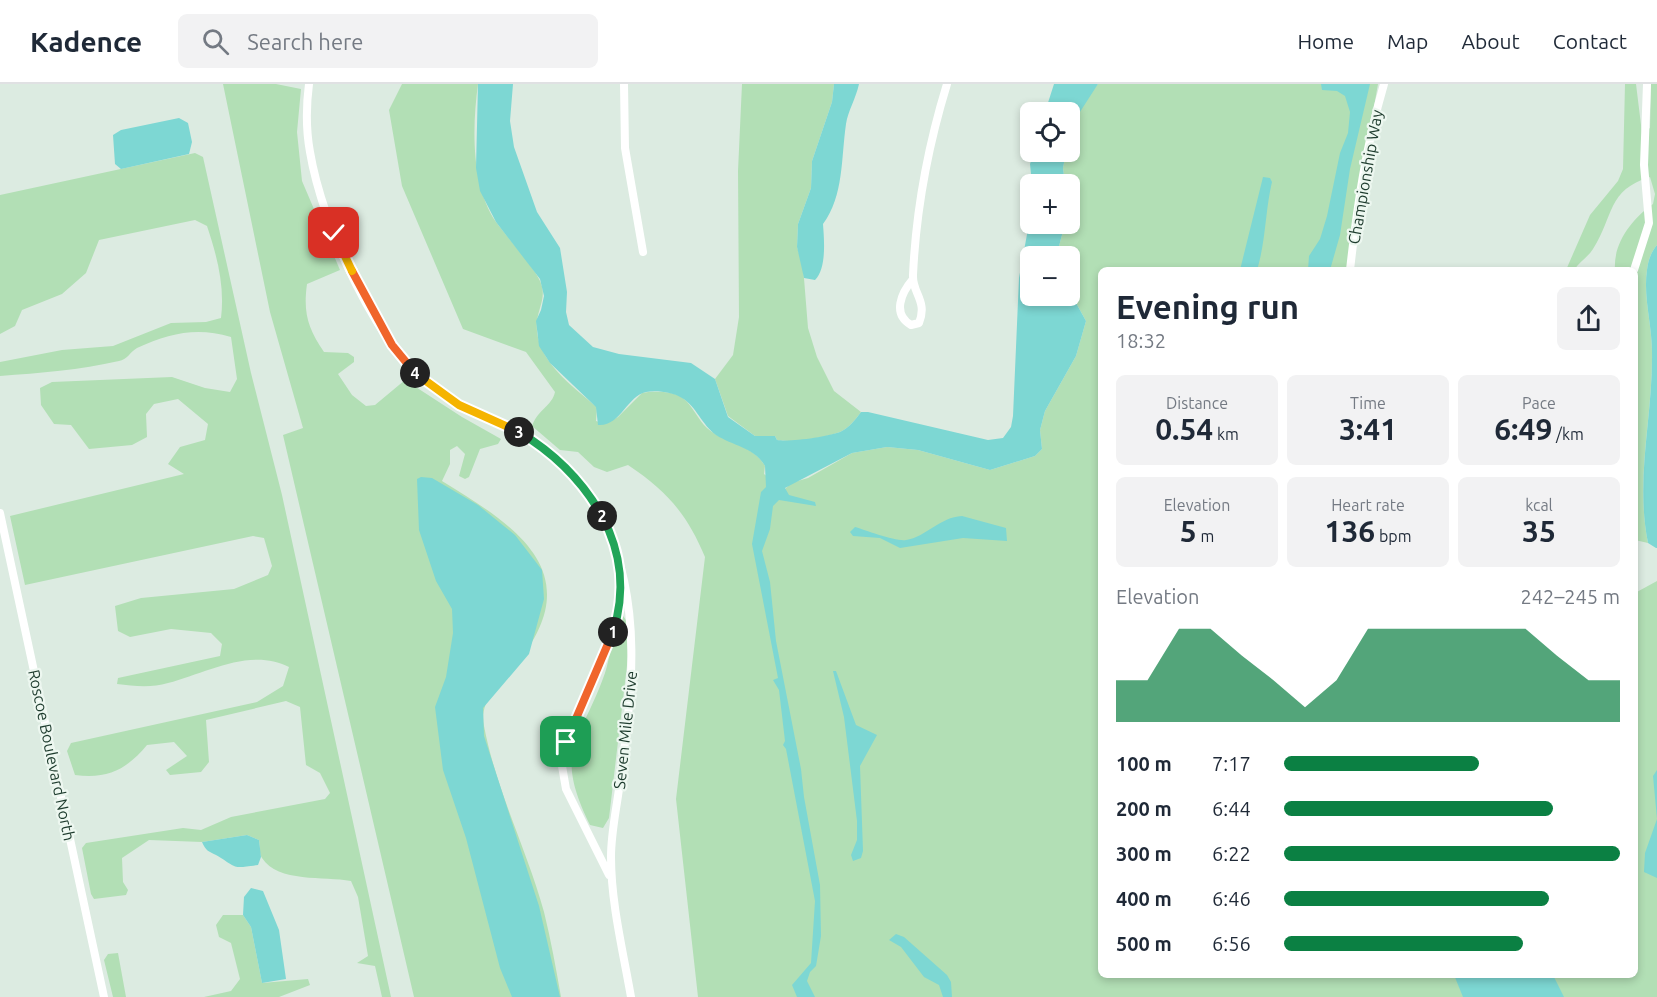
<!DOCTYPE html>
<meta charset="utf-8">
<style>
body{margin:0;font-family:Ubuntu,sans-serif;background:#f2f2f3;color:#1f2937;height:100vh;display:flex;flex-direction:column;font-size:22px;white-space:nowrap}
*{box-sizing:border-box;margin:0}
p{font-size:20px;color:#747a83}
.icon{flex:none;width:33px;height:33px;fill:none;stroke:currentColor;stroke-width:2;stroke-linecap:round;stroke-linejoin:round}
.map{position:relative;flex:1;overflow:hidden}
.sheet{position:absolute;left:1098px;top:183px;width:540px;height:711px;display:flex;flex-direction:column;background:#fff;border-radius:9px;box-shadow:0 3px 9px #0003}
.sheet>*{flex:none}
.controls{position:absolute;left:1020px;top:18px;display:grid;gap:12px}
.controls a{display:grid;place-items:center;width:60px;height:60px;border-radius:9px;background:#fff;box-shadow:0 3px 9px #0003;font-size:30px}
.pin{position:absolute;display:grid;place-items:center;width:51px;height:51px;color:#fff;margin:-26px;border-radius:12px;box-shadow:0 3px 9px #0006}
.km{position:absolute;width:30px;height:30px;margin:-15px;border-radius:50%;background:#222;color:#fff;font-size:16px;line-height:30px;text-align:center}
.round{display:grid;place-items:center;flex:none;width:63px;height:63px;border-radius:9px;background:#f2f2f3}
.summary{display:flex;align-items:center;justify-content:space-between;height:102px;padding:0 18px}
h1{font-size:33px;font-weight:700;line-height:45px}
.figures{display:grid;grid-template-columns:repeat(3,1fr);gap:9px;height:102px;padding:6px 18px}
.figures div{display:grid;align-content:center;border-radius:9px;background:#f2f2f3;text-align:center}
.figures b{font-size:30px;font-weight:700}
.figures small{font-size:16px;font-weight:400}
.figures p{font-size:16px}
.chart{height:168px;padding:12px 18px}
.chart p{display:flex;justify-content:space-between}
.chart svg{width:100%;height:108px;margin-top:6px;fill:#0b8043;opacity:.7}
ul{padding:0 18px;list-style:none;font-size:20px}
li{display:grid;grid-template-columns:96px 72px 1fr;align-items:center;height:45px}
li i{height:15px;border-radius:8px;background:#0b8043}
header{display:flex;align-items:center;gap:36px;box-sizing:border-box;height:84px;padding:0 30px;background:#fff;border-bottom:2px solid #e0e1e3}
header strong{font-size:28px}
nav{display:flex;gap:33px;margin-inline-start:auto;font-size:21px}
.search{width:420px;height:54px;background:#f2f2f3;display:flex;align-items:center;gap:15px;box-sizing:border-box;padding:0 21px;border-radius:9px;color:#747a83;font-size:22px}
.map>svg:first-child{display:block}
.green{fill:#b2dfb5}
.water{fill:#7dd7d3}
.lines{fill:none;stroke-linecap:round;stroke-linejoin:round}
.minor{stroke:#fff;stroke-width:8}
.split-1-casing{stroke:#fff;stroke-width:12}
.split-2-casing{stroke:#fff;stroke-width:12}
.split-3-casing{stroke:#fff;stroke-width:12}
.split-4-casing{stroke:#fff;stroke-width:12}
.split-5-casing{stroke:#fff;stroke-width:12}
.split-6-casing{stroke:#fff;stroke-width:12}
.split-1{stroke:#f0652b;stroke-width:8}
.split-2{stroke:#22a559;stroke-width:8}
.split-3{stroke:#22a559;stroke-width:8}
.split-4{stroke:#f5b400;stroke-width:8}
.split-5{stroke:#f0652b;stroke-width:8}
.split-6{stroke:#f5b400;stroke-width:8}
.labels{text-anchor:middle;stroke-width:4.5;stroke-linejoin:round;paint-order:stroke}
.street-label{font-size:16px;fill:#1d3b2d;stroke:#edf7f0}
</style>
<header>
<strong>Kadence</strong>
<div class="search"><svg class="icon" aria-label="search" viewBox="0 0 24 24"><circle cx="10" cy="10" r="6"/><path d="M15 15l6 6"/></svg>Search here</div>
<nav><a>Home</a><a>Map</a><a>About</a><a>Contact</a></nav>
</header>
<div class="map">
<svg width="1657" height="913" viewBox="0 0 1657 913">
<rect width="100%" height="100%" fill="#dcebe1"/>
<path class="green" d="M223,0h53l25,5 -4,43 5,49 38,89 -33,14c-4,29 1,44 17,68l24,1 6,4v5l-16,12 14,21 14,11 9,-1 30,-25 57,37 39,22 -3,5 -18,5 -11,28 -4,2 -6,-3 6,-22 -8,-8 -7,4v14l-8,17c79,48 149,95 71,187 -15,18 -34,33 -29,58 12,64 43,124 60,186 7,28 12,57 17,85h-147l-131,-562 20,-7 -33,-116z
M402,0h76c-6,44 -7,101 18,138 11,15 38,45 44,59 7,15 -1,25 -3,40 -4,37 34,64 60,86l-1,14 9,3 13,-7 24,-24c11,-2 31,-2 41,5 10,8 15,22 24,30 18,16 46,16 58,38l-1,8 20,16 7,-7 17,-5 44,-25 35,-6 31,3 72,20 45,-14 7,-7 -2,-19 5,-19 31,-55 10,-35 -16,-29v-36h-8l-3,-10 6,-22h5v-40h-5l-2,-16 3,-16h4c0,-26 12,-49 28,-68h280l-18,101 -9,85h-250v705h534v-382l22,-12v416h-959l-22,-198 29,-242c-18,-43 -38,-66 -77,-92l-21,7 -13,-5 -16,-15 -18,-2 -28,-24c6,-17 20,-20 23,-34l-29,-40 -63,-23 -61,-143 -13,-76z
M742,0h92l-2,18 -20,59 -1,27 -13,36 -1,23 6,19 5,62 9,29 17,34 27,21c-6,8 -12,16 -21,20 -17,6 -46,11 -63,8l-2,-4h-20l-27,-20 -13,-37 18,-24 6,-38 -1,-146z
M1625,0h11l6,49 8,-5 1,-44h6v161c-6,7 -9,16 -10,25 -4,27 5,54 5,82 1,65 -17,125 -4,191l-13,-3v-270h-20c-2,-27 17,-51 38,-66l2,-10 -5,-17c-43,13 -36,39 -57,72 -5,8 -14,13 -19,21h-8l24,-55 28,-34 5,-12z
M195,69l8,4 48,216 31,122 109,502h-9l-7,-31 -18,-3 11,-7 -10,-59 -7,-16c-27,-5 -73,2 -89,-23 -3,-4 -2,-13 -3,-18l-12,-5 -45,7 -53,-2 -27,18 1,24 5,8 -2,5 -32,4 -3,-5 -9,-46 4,-5 97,-15 18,2 30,-13 94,-18 5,-6 -10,-20 -14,-8 -6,-58 -14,-6 -80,19 3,42 -8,10 -31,3 -4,-5 21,-14 -13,-14 -27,3c-21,25 -39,34 -72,30l-8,-24 4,-8 186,-41 26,-16 6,-19c-38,-20 -83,6 -121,16 -17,5 -34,3 -51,1l1,-6 102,-22 2,-12 -11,-11 -40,-4 -41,8 -12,-6 -3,-25 26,-8 93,-9 34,-14 4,-9 -8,-28 -11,-2 -228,49 -15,-69 174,-42 -16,-10 12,-17 25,-7 3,-16 -30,-25 -24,5 -8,10 1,23 -15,8 -43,4 -18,-24 -17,-1 -13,-19 -1,-17 12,-6 120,-5 33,11 25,4 7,-13 -6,-42c-34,-10 -61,-4 -94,11 -7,4 -10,12 -18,13 -39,9 -79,12 -119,15v-14l62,-12 51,-4 58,-23 35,-1 15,-4c4,-32 -4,-62 -14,-92l-12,-6 -96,20 -13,33 -24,21 -40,16 -7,16 -15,8v-139z
M623,532l3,4 2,37 -19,161 -6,10 -13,-3c-38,-77 -9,-83 15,-152 6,-17 7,-45 18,-57z
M223,831h20l8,12 11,56 46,-4 2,6 -31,12h-75l27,-6 9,-12 -9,-36 -12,-6 -3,-12z
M118,869l8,44h-13l-9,-37 4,-6z"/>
<path class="water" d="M478,0h35l-3,37 4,26 23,65 23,36 7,44 -1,20 3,13 24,22 26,7 72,9 24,16 13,38 27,19h20l2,4c14,2 49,-3 63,-8 9,-4 15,-12 21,-20h7l120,28 15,-2 8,-11 2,-11 6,-138 11,-60v6h35l-6,22 3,10h-32v40h40v-4l16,29 -10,35 -31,55 -5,19 2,19 -7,7 -45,14 -72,-20 -31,-3 -35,6 -67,35 4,7 26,7 1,4 -37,-6 -6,6 -3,23 -8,22 8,31 6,59 25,128 3,28 16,88 1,51 -5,30 -6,6 -3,9 8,16h-18l-5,-12 19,-22 4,-62 -29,-152 -3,-4 2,-4 -6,-51 -6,-10 5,-2 -26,-134 9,-52 5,-5 -1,-21c-11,-19 -32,-20 -49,-31 -14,-10 -20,-29 -34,-37 -9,-6 -26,-8 -36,-6 -19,4 -26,35 -48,33l-2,-18 -46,-44 -11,-17 -3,-25 5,-11 3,-14 -4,-17 -44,-57 -16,-31 -4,-23z
M834,0h25c-3,14 -11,27 -13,40 -5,34 -2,72 -23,100 1,15 4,44 -8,56l-11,-2 -7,-31 1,-23 13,-36 1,-27 20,-59z
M1054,0h44l-20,31 -8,22v-25h-25z
M1321,0h49l-20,85 -10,66 -10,35h-22l1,-14 11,-17 7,-23 13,-63 8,-20 2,-21 -5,-16 -8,-5 -15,-1z
M179,34l9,5 4,19 -3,12 -68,15 -6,-5 -2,-29 8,-5z
M1034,68h32l-3,16 2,16h-33l-2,-20z
M1263,93l7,1 2,4c-7,29 -6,59 -15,88h-17z
M1657,161v303h-1l-8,-5c-13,-65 5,-126 4,-191 0,-28 -9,-55 -5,-82 1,-9 4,-18 10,-25z
M421,393l11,1 46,27 37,30 27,35 2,29 -15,55 -46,54 1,28 55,170 21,91h-48l-12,-29 -34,-130 -23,-68 -8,-63 11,-30 7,-44 -1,-24 -16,-28 -17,-51 -2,-51z
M962,432l44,12 1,13 -44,-3 -63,10 -20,-10 -27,-2 -3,-4 5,-5c10,3 42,15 51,13 20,-3 34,-23 56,-24z
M833,587h3l20,54 21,10 -17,31 3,85 -2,7 -8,3 -2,-6 6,-15v-19l-13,-104z
M1657,686v108l-13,-6 1,-19 12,-34 -4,-43z
M247,751l12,5 2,17 -3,8c-27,4 -20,3 -42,-10 -8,-4 -10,-4 -14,-13z
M251,804l12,3 16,39 7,49 -24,4 -11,-56 -8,-12 1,-18z
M896,850l8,3 43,38 4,7 1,15h-9l-4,-12 -15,-8 -23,-30 -12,-7z
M1454,891h99l11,22h-101z"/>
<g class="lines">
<path class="minor" d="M309,0c-3,23 -3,46 1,68 12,72 67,199 129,240 24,17 53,26 79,40 37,20 68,51 86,89 41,86 27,178 15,268 -3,22 -8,45 -8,68 0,46 12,94 20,140
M624,0l1,64 18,104
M1350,186c7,-63 16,-125 34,-186
M1634,186l15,-47 -5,-58 3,-81
M913,195c-12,14 -21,35 -2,46l8,-2c9,-22 -7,-30 -6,-48 3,-65 15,-129 34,-191
M0,429l104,484
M609,791l-43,-86 -4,-23 4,-24 49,-117 7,-43"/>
</g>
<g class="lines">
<defs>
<path id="split-1" d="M566,658l47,-110"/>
<path id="split-2" d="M602,432c20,38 24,75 11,116"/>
<path id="split-3" d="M519,348c35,21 63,48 83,84"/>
<path id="split-4" d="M415,289l44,32 60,27"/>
<path id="split-5" d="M352,187l40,74 23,28"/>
<path id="split-6" d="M334,149l18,38"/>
</defs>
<use href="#split-1" class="split-1-casing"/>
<use href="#split-2" class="split-2-casing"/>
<use href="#split-3" class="split-3-casing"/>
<use href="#split-4" class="split-4-casing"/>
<use href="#split-5" class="split-5-casing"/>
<use href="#split-6" class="split-6-casing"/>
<use href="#split-1" class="split-1"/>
<use href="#split-2" class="split-2"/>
<use href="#split-3" class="split-3"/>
<use href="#split-4" class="split-4"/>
<use href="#split-5" class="split-5"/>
<use href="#split-6" class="split-6"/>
</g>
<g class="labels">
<g class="street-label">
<text transform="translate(1365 93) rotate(-80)" y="6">Championship Way</text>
<text transform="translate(625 646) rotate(-84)" y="6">Seven Mile Drive</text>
<text transform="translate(52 671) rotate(78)" y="6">Roscoe Boulevard North</text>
</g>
</g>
</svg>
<div class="controls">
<a><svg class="icon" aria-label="locate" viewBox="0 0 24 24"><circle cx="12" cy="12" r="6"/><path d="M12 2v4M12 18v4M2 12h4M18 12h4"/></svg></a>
<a>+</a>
<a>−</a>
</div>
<div class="pin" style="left:566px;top:658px;background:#1e9e55"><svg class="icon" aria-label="arrive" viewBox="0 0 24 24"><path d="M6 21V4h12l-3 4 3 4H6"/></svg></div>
<div class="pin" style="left:334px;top:149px;background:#d93025"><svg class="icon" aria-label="check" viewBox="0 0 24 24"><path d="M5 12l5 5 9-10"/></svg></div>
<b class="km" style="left:613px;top:548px">1</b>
<b class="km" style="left:602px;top:432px">2</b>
<b class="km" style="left:519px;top:348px">3</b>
<b class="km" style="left:415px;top:289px">4</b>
<section class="sheet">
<div class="summary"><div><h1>Evening run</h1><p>18:32</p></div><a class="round"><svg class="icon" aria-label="share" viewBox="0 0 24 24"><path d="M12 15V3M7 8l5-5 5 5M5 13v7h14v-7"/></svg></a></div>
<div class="figures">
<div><p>Distance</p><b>0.54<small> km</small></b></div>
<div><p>Time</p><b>3:41</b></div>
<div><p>Pace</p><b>6:49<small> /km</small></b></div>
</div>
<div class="figures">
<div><p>Elevation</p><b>5<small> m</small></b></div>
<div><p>Heart rate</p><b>136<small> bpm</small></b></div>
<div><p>kcal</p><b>35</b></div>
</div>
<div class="chart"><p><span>Elevation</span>242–245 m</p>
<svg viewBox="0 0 160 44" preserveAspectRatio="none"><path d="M0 44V27L10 27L20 6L30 6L40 17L50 27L60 38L70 27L80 6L90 6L100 6L110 6L120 6L130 6L140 17L150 27L160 27V44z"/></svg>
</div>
<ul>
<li><b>100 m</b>7:17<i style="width:58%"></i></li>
<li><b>200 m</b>6:44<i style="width:80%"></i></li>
<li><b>300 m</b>6:22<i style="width:100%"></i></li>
<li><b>400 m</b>6:46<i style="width:79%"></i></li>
<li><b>500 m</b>6:56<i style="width:71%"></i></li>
</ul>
</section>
</div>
